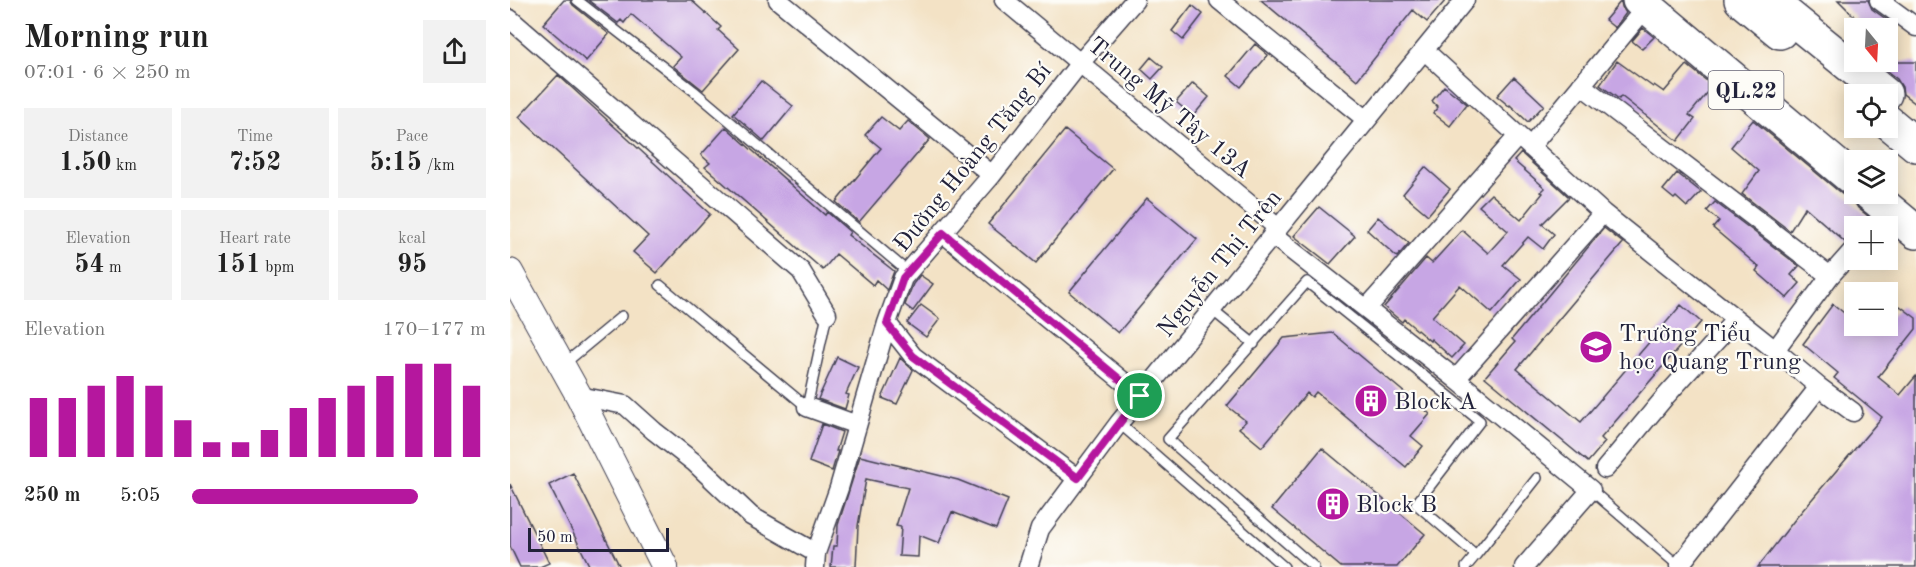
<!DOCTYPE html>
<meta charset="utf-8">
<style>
body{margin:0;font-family:"Old Standard TT",serif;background:#f2f2f2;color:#222;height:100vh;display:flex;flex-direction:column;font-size:22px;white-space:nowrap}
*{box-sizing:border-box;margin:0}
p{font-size:20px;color:#767676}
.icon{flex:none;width:33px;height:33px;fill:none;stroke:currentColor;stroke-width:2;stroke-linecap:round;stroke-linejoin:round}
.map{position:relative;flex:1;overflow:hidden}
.drawer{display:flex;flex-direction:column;background:#fff;width:510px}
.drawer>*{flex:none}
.needle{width:39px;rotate:162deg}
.fabs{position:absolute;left:1334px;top:18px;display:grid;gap:12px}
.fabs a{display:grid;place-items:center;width:54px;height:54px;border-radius:0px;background:#fff;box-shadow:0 3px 15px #0003;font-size:30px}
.scale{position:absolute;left:18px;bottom:15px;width:141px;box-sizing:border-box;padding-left:6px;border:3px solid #22223b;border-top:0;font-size:16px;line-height:21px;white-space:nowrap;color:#22223b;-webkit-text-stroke:4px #fdfcf7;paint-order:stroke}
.pin{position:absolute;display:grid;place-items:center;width:51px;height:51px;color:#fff;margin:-26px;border:3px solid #fff;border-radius:50%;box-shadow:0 2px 6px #0007}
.round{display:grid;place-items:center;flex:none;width:63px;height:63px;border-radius:0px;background:#f2f2f2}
.overview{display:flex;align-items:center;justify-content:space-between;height:102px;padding:0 24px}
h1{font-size:33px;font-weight:600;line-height:45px}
.metrics{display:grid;grid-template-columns:repeat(3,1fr);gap:9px;height:102px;padding:6px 24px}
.metrics div{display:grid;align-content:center;border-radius:0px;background:#f2f2f2;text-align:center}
.metrics b{font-size:26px;font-weight:600}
.metrics small{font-size:16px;font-weight:400}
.metrics p{font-size:16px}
.chart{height:168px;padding:12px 24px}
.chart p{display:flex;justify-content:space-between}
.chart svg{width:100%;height:108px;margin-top:6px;stroke:#b5179e;stroke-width:6}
ul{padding:0 24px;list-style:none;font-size:20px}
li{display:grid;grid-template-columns:96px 72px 1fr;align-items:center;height:45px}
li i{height:15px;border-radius:8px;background:#b5179e}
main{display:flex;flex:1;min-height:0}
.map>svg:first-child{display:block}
.building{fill:#c7a6e4}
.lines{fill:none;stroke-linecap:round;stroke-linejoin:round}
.lane-casing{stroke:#413f50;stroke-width:12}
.street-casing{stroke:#413f50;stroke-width:21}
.secondary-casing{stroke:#413f50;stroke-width:28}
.highway-casing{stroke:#413f50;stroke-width:36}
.lane{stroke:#fff;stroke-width:9}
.street{stroke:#fff;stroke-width:18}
.secondary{stroke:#fff;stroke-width:26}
.highway{stroke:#fff;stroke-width:33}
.route-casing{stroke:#fff;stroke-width:12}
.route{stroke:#b5179e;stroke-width:8}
.labels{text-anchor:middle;stroke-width:4.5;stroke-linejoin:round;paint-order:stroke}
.shield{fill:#fdfcf7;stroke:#646373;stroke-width:1.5}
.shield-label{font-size:22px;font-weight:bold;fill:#22223b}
.street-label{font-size:24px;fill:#22223b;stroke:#fdfcf7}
.poi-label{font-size:24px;fill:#22223b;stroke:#fdfcf7;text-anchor:start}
</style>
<main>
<section class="drawer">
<div class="overview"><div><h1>Morning run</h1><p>07:01 · 6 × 250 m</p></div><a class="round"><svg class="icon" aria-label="share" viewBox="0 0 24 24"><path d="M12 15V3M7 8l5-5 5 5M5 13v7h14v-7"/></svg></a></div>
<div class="metrics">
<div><p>Distance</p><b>1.50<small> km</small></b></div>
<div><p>Time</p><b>7:52</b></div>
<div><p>Pace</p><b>5:15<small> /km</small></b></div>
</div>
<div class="metrics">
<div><p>Elevation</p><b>54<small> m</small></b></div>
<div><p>Heart rate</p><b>151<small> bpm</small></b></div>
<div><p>kcal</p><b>95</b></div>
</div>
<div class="chart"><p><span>Elevation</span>170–177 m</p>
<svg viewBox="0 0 160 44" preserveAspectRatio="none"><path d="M5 44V20M15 44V20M25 44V15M35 44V11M45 44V15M55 44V29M65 44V38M75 44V38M85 44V33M95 44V24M105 44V20M115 44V15M125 44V11M135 44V6M145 44V6M155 44V15"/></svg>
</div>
<ul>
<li><b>250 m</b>5:05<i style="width:77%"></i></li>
</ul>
</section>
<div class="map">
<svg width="1406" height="567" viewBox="0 0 1406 567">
<rect width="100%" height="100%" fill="#fdfcf7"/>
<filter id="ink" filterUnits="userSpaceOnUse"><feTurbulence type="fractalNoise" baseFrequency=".0167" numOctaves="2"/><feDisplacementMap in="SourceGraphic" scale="12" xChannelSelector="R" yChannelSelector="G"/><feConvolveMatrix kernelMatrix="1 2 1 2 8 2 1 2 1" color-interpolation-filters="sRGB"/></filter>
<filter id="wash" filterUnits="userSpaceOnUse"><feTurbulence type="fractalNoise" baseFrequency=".008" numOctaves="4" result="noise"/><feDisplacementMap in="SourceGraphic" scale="24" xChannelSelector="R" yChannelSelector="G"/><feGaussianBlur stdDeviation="1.35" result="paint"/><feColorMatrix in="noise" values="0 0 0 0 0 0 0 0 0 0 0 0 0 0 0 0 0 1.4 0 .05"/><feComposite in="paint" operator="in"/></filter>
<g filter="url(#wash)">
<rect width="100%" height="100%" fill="#f3e2c5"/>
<g id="blocks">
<path class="building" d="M54,0h6l3,5 36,29 -23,27 -43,-37z
M78,0h103l30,27 -3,3 21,19 -36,41 -30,-24 8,-9 -50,-43 -7,9 -3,-3 -3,3z
M751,0h185l-19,22 -14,-12 -56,70z
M1328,0h30l4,9 21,15 -4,4h-41l9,-9z
M1111,1l1,6 4,6 -11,15 -10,-8z
M682,5l11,9 -20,26 -11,-9z
M1133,28l11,9 -12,12 -10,-8z
M745,44l13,11 -27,32 -13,-11z
M1377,53l10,9h19v42l-13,-10 -1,-7 -5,-8 -22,-17h12z
M641,57l12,10 -11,12 -11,-10z
M1107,61l36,26 1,-2 10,7 23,-27 26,21 -24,29 6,4 -17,22 -57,-45 -2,3 -19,-14z
M48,75l152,139 -53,59 -24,-21 15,-16 -129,-119z
M1004,77l30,28 -16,17 -18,-17 -1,1 -12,-10z
M251,81l32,25 -29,35 -31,-27z
M683,83l16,14 -16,19 -17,-14z
M934,86l23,18 -17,22 -17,-13 5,-6 -6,-6z
M371,117l18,14 9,-10 22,18 -71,83 -23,-20 45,-54 -16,-13z
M1243,120l89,74 10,4 6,10 10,8 -5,10h-9v12l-9,4 -40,-35 -15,24 -48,-37 17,-23 -28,-24z
M216,127l99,88 2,-3 23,20 -2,3 46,36 -7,19 -11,-10 -3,5 -37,-31 -13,16 -118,-103 5,-4 -9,-8z
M555,130l48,39 -77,94 -48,-39z
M1011,153l48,44 -27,27 12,10 -11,15 -15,-12 -25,28 18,14 -29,34 -32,-28 -28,32 32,28 -12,13 -21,-19 -1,2 -26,-22 -2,3 -18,-15 42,-49 6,5 30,-33 26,23 20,-22 -29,-25 12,-12 30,26 22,-27 -2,-1 4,-4 -31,-27z
M915,167l25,22 -22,26 -25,-21z
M1167,173l24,19 -14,15 -11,-10 -2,2 -11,-9z
M637,198l50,41 -79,94 -49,-41z
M1205,202l84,64 -8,9 9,8 -13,15 -31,-27 3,-4 -46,-39 6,-7 -12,-10z
M809,207l36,29 -25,28 -36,-28z
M868,217l31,26 -12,14 -30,-27z
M1094,228l19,15 -106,126 64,53 100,-117 20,17 -100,116 4,4 -17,20 -103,-85 30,-35 -3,-3z
M410,275l13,9 -20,27 -8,-6 8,-21z
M1323,304l21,17v5h6l8,6 6,-6h13v-4l13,-16 16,12v11l-38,48 22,18 16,-19v191h-158l38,-49 86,-101 -48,-39 4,-5 -35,-29z
M411,305l19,14 -14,18 -19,-14z
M823,333l97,81 -19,22 12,10 -17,21 -90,-75 -4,5 -5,-4 -45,54 -23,-19 7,-7 -19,-15 57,-68z
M327,357l21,10 -12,27 3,1 -4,14 -27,-10z
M390,358l13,12 -16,34 -15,-6z
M312,424l20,8 -6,19h2l-6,20 -23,-9z
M812,448l103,86 -28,33h-56l-69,-58z
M350,456l98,24 50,20 -12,29 -44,-17 -13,31 -20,-8 -1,22 -19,-1 2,-29 -5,-1 12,-38 -42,-9 -8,47 -2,41h-25l2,-21h4l1,-21z
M63,473l47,94h-30l-41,-82z
M0,484l39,79 -9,4h-20l-10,-21z"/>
</g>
</g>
<g filter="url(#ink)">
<use href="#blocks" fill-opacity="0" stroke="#413f50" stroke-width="1.5"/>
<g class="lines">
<defs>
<path id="lane" d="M67,0l117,91 214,181
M150,285l147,122 20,-93
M702,310l42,34
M54,364l58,-48
M609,423l165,144
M1081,490l89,77
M966,555l61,-77
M804,567l-146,-128 139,-157 173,139 -64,83 60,51 -10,12"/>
<path id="street" d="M268,0l214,175
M494,0l274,228
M709,0l148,120
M1369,0l37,27
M0,19l291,252 26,43
M914,50l179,163 -147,166
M1071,85l249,191 -55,74
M1020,147l117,-141
M1093,213l172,137 44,37 34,25
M1364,226l15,-17
M433,233l198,163
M762,235l184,144 135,111 -67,77
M1320,276l24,-27
M857,308l151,-172
M377,323l26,33 165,123
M69,396l46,9 29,26 41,32 56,53 65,37
M297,407l50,18
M1095,469l60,-72 71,-78
M1169,566l140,-179
M305,567l1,-14 23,-65 48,-165 16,-45 89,-103 88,-112 55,-63
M518,567l12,-38 79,-106 346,-423"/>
<path id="secondary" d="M0,272l69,124 86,171"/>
<path id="highway" d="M1129,0l215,180
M1231,0l39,32
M1259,0l116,94
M1377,121l29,24
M1360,194l46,38"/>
</defs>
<use href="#lane" class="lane-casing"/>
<use href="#street" class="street-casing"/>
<use href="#secondary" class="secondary-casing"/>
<use href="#highway" class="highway-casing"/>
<use href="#lane" class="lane"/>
<use href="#street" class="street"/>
<use href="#secondary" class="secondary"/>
<use href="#highway" class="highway"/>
</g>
</g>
<g class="lines" filter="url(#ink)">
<defs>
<path id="route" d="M433,233l197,163 -62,82 -165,-122 -26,-32 16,-46z"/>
</defs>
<use href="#route" class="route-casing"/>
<use href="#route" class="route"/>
</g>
<defs>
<symbol id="school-disc" viewBox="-11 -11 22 22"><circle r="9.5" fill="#b5179e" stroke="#fdfcf7"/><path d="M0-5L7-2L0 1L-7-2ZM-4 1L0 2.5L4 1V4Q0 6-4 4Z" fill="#fff"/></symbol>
<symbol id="building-disc" viewBox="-11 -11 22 22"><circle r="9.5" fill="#b5179e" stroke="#fdfcf7"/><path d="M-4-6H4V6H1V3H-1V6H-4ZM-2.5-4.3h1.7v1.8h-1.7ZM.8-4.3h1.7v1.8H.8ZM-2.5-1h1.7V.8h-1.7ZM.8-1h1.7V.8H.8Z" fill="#fff"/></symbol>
</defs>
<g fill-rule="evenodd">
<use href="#school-disc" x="1067" y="328" width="38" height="38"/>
<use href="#building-disc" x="842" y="382" width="38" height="38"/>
<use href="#building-disc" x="804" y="485" width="38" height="38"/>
</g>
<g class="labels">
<rect class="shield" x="1198.5" y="71" width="75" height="38" rx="4.5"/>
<g class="shield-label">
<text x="1236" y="98">QL.22</text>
</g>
<g class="street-label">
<text transform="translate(660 107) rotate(40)" y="8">Trung Mỹ Tây 13A</text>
<text transform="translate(462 157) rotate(-51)" y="8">Đường Hoàng Tăng Bí</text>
<text transform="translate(709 263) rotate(-51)" y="8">Nguyễn Thị Trên</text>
</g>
<g class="poi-label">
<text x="1109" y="341">Trường Tiểu<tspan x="1109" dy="28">học Quang Trung</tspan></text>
<text x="884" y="409">Block A</text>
<text x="846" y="512">Block B</text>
</g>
</g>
</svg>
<div class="fabs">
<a><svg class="needle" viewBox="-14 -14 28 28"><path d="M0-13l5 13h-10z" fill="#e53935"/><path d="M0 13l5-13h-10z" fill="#767676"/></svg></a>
<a><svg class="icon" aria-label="locate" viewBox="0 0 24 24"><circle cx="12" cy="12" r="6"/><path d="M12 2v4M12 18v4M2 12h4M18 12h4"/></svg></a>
<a><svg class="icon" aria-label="layers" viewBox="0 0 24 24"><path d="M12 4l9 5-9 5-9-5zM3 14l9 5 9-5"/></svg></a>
<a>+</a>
<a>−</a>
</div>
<div class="scale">50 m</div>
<div class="pin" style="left:630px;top:396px;background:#1e9e55"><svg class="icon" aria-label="arrive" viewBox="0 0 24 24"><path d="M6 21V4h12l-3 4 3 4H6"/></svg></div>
</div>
</main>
